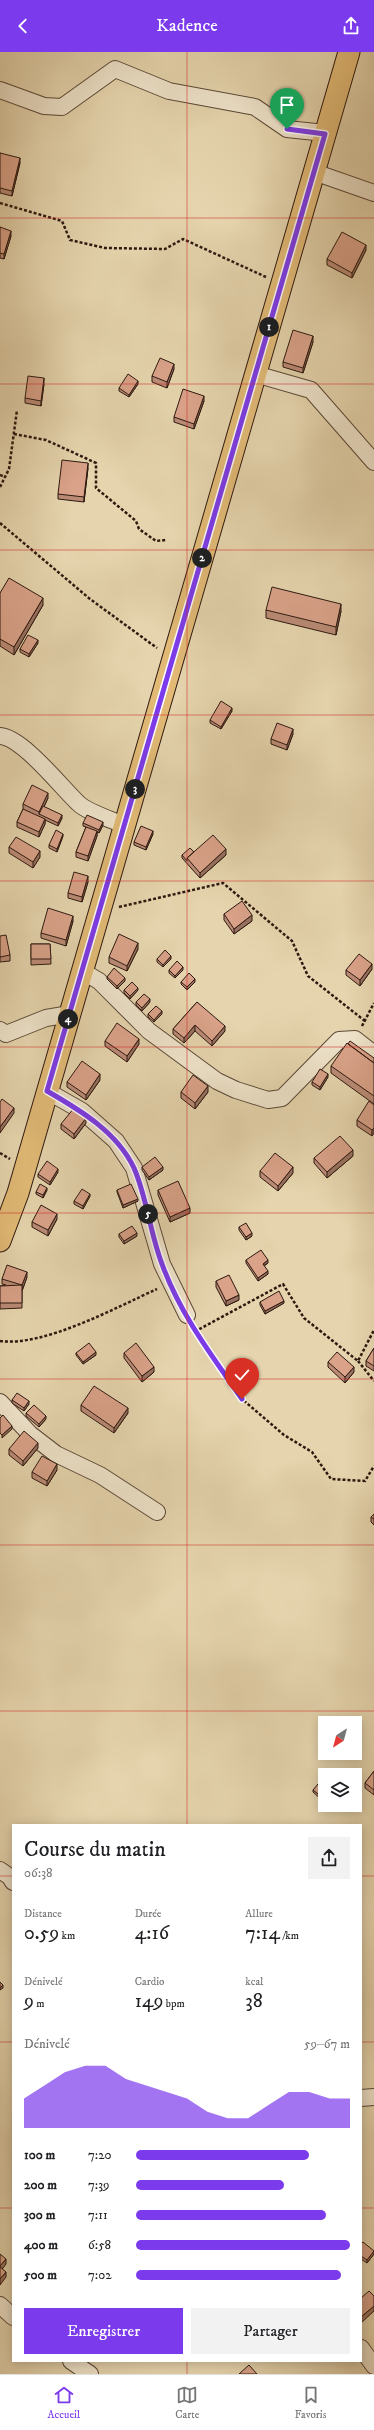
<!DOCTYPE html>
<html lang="fr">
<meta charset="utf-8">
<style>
body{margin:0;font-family:"IM FELL DW Pica",serif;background:#f2f2f2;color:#202124;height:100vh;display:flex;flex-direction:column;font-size:15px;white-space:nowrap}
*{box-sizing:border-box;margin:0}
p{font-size:13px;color:#757577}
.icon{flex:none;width:22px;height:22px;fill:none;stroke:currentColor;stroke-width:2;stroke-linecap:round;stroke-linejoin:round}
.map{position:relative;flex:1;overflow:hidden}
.panel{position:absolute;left:12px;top:1772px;width:350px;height:538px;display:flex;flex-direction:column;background:#fff;border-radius:0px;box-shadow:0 2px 10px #0003}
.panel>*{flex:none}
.needle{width:26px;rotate:216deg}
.tools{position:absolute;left:318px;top:1664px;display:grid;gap:8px}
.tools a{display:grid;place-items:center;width:44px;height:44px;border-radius:0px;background:#fff;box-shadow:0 2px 10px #0003;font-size:20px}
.pin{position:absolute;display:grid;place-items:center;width:34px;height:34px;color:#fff;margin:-41px -17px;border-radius:50% 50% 50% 0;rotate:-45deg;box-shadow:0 0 4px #0007}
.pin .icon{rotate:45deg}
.km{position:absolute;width:20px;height:20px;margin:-10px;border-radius:50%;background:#222;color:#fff;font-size:11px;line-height:20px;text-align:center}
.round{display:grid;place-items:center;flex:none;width:42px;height:42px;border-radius:0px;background:#f2f2f2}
.head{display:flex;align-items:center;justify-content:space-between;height:68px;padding:0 12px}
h1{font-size:22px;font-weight:600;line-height:30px}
.figures{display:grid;grid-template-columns:repeat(3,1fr);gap:6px;height:68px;padding:4px 12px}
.figures div{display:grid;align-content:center}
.figures b{font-size:20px;font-weight:600}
.figures small{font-size:11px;font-weight:400}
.figures p{font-size:11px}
.chart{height:112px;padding:8px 12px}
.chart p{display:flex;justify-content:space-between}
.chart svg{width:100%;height:72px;margin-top:4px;fill:#7c3aed;opacity:.7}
.primary-button{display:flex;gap:8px;margin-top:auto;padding:8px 12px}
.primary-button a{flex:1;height:46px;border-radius:0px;background:#7c3aed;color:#fff;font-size:16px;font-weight:600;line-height:46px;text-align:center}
.primary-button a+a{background:#f2f2f2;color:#202124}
ul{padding:0 12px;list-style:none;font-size:13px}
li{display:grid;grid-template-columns:64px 48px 1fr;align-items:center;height:30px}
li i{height:10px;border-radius:5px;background:#7c3aed}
header{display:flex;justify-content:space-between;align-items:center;height:52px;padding:0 12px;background:#7c3aed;color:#fff;font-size:18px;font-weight:600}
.dock{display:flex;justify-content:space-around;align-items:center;height:56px;border-top:1px solid #e0e0e0;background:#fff;font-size:11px;color:#757577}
.dock a{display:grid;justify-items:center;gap:2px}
.dock .selected{color:#7c3aed}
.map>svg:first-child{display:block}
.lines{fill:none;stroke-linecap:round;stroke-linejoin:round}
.minor-casing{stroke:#5b4837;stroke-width:18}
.major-casing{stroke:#2d1910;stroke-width:23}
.path{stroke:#2d1910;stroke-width:2.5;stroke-dasharray:3 2;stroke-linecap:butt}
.minor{stroke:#eee3ca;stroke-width:16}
.major{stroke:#e2ba76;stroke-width:21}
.wall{fill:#bb8b76;stroke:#2d1910}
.shaded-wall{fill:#987160;stroke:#2d1910}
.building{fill:#d9a289;stroke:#2d1910}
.route-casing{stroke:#fff;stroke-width:8}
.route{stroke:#7c3aed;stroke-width:5}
.grid{fill:none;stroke:#d62828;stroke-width:1;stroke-opacity:0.55}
</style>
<header><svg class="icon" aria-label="back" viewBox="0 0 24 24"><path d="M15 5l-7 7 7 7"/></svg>Kadence<svg class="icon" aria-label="share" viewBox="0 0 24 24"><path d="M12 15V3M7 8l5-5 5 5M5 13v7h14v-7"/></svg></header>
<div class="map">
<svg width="374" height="2322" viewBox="0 0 374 2322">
<rect width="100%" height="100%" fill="#e5d4ad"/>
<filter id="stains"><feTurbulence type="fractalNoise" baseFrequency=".005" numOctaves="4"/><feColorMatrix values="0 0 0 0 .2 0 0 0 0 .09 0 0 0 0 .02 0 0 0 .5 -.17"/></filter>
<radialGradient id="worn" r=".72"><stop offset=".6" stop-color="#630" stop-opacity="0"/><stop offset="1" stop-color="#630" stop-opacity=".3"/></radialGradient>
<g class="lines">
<defs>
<path id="minor" d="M0,38l44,16 18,1 53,-38 54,22 86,16 32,22 38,4
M314,120l60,21
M255,322l56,16 63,72
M0,684c22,1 62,52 78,67 9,9 34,17 46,22
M82,919l17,10 50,50 68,50 19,9 32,10 14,-2 57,-58 16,-1 19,15
M0,978l6,4 40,-16 24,-4
M47,1039l35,20 34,30 18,27 28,96 25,51
M0,1350l30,32 26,20 44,21 57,37
M0,1818l10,7 3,5
M361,2046l13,-1
M0,2253l13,12
M361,2296l13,18
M71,2309l19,13"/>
<path id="major" d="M0,1189l18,-48 331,-1141"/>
</defs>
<use href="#minor" class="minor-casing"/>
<use href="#major" class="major-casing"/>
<path class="path" d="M0,151l62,18 8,19 35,8 60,1 18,-10 83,38
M14,382l32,6 50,23v25l40,33 3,8 17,12 10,-1
M0,423l5,2
M0,435l9,-18 8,-59
M0,471l90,76 67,49
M119,855l104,-24 69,58 16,35 57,45
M362,974l12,-23
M0,1101l10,6
M193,1276l1,4 89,-48 21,34 54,43 16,-31
M194,1280l48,67 42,36 28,17 19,27 34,2 9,-15
M0,1289c44,6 117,-34 157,-52
M358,1309l16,20"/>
<use href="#minor" class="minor"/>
<use href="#major" class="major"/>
</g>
<path class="wall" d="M0,101l20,10 -8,33 -12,-3z
M0,175l11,9 -7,23 -4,-1z
M366,198l-14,28 -25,-13v-6z
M313,290l-10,31 -20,-6v-5z
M174,317l-7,19 -15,-6v-6z
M44,332l-3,22 -16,-3v-5z
M138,332l-9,13 -10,-6v-3z
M204,349l-10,28 -20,-7v-5z
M88,416l-4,34 -26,-3v-5z
M0,541l43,12 -29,50 -14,-9z
M266,558l75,1 -5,24 -70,-17z
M38,591l-9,14 -9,-5v-3z
M232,659l-11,18 -11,-6v-3z
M293,682l-6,16 -16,-6v-5z
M48,746l-4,9 18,11 -4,8 -13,-6v4l-6,13 -22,-10v-5l6,-13v-5z
M83,771l20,2 -4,8 -2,-1v4l-9,25 -12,-4v-5l10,-25 -3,-1z
M153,782l-7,16 -12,-5v-3z
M63,784l-6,16 -8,-4v-3z
M9,795l31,10 -7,11 -24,-15z
M194,800l32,3 -26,23 -18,-20v-3z
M88,830l-6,20 -14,-4v-5z
M224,862l28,7 -18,13 -10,-14z
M73,869l-7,25 -25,-8v-5z
M0,884l10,19v6l-10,1z
M31,892h19l1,20 -20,1z
M138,897l-11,22 -18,-8v-6z
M157,907h14l-8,8 -6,-5z
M372,917l-12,17 -14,-11v-5z
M169,918h14l-8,8 -6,-5z
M107,925l18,4 -8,8 -10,-10z
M181,930h14l-8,8 -6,-6z
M124,938h14l-8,9 -6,-6z
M136,950h14l-8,9 -6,-6z
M197,950l28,29 -13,15 -17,-15 -11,12 -11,-9v-5z
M148,962h14l-8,8 -6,-5z
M105,989l34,3 -12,18 -22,-16z
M374,1006v46l-43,-31v-7z
M328,1025l-8,13 -8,-5v-3z
M100,1028l-14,20 -19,-13v-5z
M181,1040h27l-13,17 -14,-11z
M374,1053l-2,31 -15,-10v-6z
M86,1071l-12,16 -13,-10v-5z
M353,1104l-26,22 -13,-15v-5z
M142,1115l21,3 -14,10 -7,-10z
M260,1119l33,2 -15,18 -18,-14z
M58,1120l-8,13 -12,-8v-3z
M47,1138l-4,8 -7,-4v-2z
M117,1138l21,11 -15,7 -6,-16z
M158,1138l32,23 -20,9 -12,-27z
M90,1144l-7,13 -9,-5v-3z
M57,1167l-9,17 -16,-9v-5z
M239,1175l13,9 -6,4 -7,-10z
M119,1182l18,2 -13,8 -5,-7z
M246,1208l22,3 -4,3 4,8 -10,7 -12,-18z
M27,1225l-5,14v17l-22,1v-23l6,-1 -4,-1v-5z
M216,1229l23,19 -13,6 -10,-19z
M260,1250l24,1 -19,11 -5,-9z
M374,1296v23l-8,-5v-5z
M76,1301l20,2 -13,9 -7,-9z
M124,1301l30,19 -12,10 -18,-24z
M328,1310l26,10 -9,11 -17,-16z
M12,1348l17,4 -5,7 -12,-8z
M81,1353l47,8 -14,20 -33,-22z
M26,1361l20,6 -7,8 -13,-11z
M38,1396l-15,18 -14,-11v-6z
M57,1418l-10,16 -15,-8v-6z
M374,1462v11l-3,-3v-5z
M374,1719v24l-9,-7v-5z
M325,1728v17l-3,3 -9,-8v-2z
M361,2192l13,10 -7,9 -6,-4z"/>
<path class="shaded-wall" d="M20,106v5l-8,33v-5z
M11,179v5l-7,23v-5z
M366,193v5l-14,28v-5z
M313,284v6l-10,31v-5z
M174,312v5l-7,19v-6z
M44,326v6l-3,22v-5z
M138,329v3l-9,13v-2z
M204,344v5l-10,28v-5z
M88,411v5l-4,34v-5z
M43,546v7l-29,50v-8z
M341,552v7l-5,24v-8z
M38,588v3l-9,14v-3z
M232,656v3l-11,18v-2z
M293,677v5l-6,16v-5z
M48,741v5l-8,17 -1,-1v-2z
M62,763v3l-4,8v-3z
M45,767v5l-6,13v-5z
M103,770v3l-4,8v-3z
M97,779v5l-9,25v-5z
M153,779v3l-7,16v-3z
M63,782v2l-6,16v-3z
M226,797v6l-26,23v-5z
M40,799v6l-7,11v-6z
M88,824v6l-6,20v-5z
M252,863v6l-18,13v-5z
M73,864v5l-7,25v-6z
M138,891v6l-11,22v-5z
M171,904v3l-8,8v-2z
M372,912v5l-12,17v-6z
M183,915v3l-8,8v-2z
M125,926v3l-8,8v-3z
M195,927v3l-8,8v-3z
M138,936v2l-8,9v-3z
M150,947v3l-8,9v-3z
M162,959v3l-8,8v-2z
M195,973v6l-11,12v-5z
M225,974v5l-13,15v-5z
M139,987v5l-12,18v-6z
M100,1022v6l-14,20v-5z
M328,1022v3l-8,13v-3z
M208,1034v6l-13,17v-6z
M14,1056v5l-14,20v-6z
M86,1066v5l-12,16v-5z
M374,1076v5l-2,3v-6z
M353,1098v6l-26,22v-6z
M163,1115v3l-14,10v-3z
M293,1115v6l-15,18v-5z
M58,1117v3l-8,13v-3z
M47,1136v2l-4,8v-3z
M90,1142v2l-7,13v-3z
M138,1147v2l-15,7v-3z
M190,1156v5l-20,9v-5z
M57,1162v5l-9,17v-6z
M137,1181v3l-13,8v-3z
M252,1181v3l-6,4v-3z
M268,1208v3l-5,3v-2z
M268,1219v3l-10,7v-3z
M27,1220v5l-5,14v-6z
M239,1243v5l-13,6v-5z
M284,1249v2l-19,11v-3z
M96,1300v3l-13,9v-2z
M154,1315v5l-12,10v-6z
M354,1315v5l-9,11v-6z
M29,1349v3l-5,7v-3z
M128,1356v5l-14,20v-5z
M46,1364v3l-7,8v-3z
M12,1374v3l-10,9v-3z
M38,1391v5l-15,18v-5z
M57,1412v6l-10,16v-5z
M325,1742v3l-3,3v-3z
M3,1933v3l-3,2v-2z
M374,2199v3l-7,9v-3z
M6,2207v5l-6,8v-6z
M6,2220v5l-6,8v-6z
M374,2254v5l-13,12v-6z"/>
<path class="building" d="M0,101l20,5 -8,33 -12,-3z
M0,175l11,4 -7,23 -4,-1z
M342,180l24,13 -14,28 -25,-14z
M293,278l20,6 -10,32 -20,-6z
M160,306l14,6 -7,18 -15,-6z
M128,322l10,7 -9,14 -10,-7z
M28,324l16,2 -3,23 -16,-3z
M183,337l21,7 -10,28 -20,-7z
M62,408l26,3 -4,34 -26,-3z
M9,526l34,20 -29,49 -14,-8v-46z
M272,535l69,17 -5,23 -70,-17z
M28,583l10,5 -9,14 -9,-5z
M221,649l11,7 -11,19 -11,-7z
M277,671l16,6 -6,16 -16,-6z
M32,733l16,8 -9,19 -16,-8z
M43,754l19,9 -4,8 -19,-9z
M23,757l22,10 -6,13 -22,-10z
M87,763l16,7 -4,8 -16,-7z
M141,774l12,5 -7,16 -12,-5z
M86,775l11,4 -9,25 -12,-4z
M56,778l7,4 -6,15 -8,-4z
M213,783l13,14 -26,24 -13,-15z
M16,785l24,14 -7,11 -24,-15z
M190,796l4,4 -7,6v3l-5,-6z
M74,820l14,4 -6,21 -14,-4z
M242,849l10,14 -18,14 -10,-15z
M48,856l25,8 -7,24 -25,-7z
M119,882l19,9 -11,23 -18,-9z
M6,883l4,20 -10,2v-21z
M31,892h19l1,15h-20z
M165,898l6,6 -8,9 -6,-6z
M359,902l13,10 -12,16 -14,-10z
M177,909l6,6 -8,9 -6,-6z
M114,916l11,10 -8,8 -10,-9z
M189,921l6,6 -8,8 -6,-5z
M132,930l6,6 -8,8 -6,-6z
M144,942l6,5 -8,9 -6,-6z
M197,950l28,24 -13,15 -17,-16 -11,13 -11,-9z
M156,954l6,5 -8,9 -6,-6z
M117,971l22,16 -12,17 -22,-15z
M350,989l24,17v5l-26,-19z
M347,991l27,20v33l-43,-30z
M82,1009l18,13 -14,21 -19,-13z
M320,1017l8,5 -8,13 -8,-5z
M193,1023l15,11 -13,17 -14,-11z
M2,1047l12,9 -14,19v-25z
M369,1049l5,4v23l-2,2 -15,-10z
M74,1056l12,10 -12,16 -13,-10z
M340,1084l13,14 -26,22 -13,-14z
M275,1101l18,14 -15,19 -18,-15z
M155,1105l8,10 -14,10 -7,-10z
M47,1109l11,8 -8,13 -12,-8z
M178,1129l12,27 -20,9 -12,-27z
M40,1132l7,4 -4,7 -7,-3z
M131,1132l7,15 -15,6 -6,-15z
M82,1137l8,5 -7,12 -9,-5z
M41,1153l16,9 -9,16 -16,-8z
M246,1171l6,10 -6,4 -7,-10z
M132,1174l5,7 -13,8 -5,-7z
M261,1198l7,10 -5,4 5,7 -10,7 -12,-18z
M7,1213l20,7 -5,13 -20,-6z
M229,1223l10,20 -13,6 -10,-20z
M22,1233v18h-22v-17z
M279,1239l5,10 -19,10 -5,-9z
M89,1291l7,9 -13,10 -7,-9z
M136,1291l18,24 -12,9 -18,-23z
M374,1296v18l-8,-5z
M337,1300l17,15 -9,10 -17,-15z
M94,1334l34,22 -14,20 -33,-23z
M17,1341l12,8 -5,7 -12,-8z
M34,1353l12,11 -7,8 -13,-11z
M3,1363l9,11 -10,9 -2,-2v-15z
M24,1379l14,12 -15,18 -14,-12z
M42,1404l15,8 -10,17 -15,-9z
M374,1462v5l-3,-2z
M374,1719v19l-9,-7z
M323,1726l2,2v14l-3,3 -9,-7z
M0,1930l3,3 -3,3z
M363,2190l11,9 -7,9 -6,-4v-12z
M0,2202l6,5 -6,7z
M0,2215l6,5 -6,7z
M369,2239l5,5v10l-13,11v-19z
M249,2313l8,9h-18z"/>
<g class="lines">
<defs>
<path id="route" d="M242,1347c-30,-43 -62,-85 -80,-135 -12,-31 -15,-66 -28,-96 -17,-36 -54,-58 -87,-77l278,-957 -38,-5"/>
</defs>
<use href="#route" class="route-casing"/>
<use href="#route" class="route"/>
</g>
<path class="grid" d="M187,0v1773M0,166h374M0,332h374M0,498h374M0,663h374M0,829h374M0,995h374M0,1161h374M0,1327h374M0,1493h374M0,1659h374M0,1824h13M361,1824h13M0,1990h13M361,1990h13M0,2156h13M361,2156h13M187,2309v13"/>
<rect width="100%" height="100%" filter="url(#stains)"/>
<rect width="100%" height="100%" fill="url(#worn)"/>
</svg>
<div class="tools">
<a><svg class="needle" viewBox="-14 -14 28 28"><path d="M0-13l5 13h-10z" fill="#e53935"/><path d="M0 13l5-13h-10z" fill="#757577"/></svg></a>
<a><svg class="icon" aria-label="layers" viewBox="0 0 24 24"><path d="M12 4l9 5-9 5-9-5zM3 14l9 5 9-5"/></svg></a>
</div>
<div class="pin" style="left:287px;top:77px;background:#1e9e55"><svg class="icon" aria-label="arrive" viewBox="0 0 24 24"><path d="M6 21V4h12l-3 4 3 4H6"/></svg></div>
<div class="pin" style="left:242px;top:1347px;background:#d93025"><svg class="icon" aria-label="check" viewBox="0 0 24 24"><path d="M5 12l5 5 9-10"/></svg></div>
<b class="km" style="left:269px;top:275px">1</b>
<b class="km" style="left:202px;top:506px">2</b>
<b class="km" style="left:135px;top:737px">3</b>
<b class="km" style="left:68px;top:967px">4</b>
<b class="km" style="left:148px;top:1162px">5</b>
<section class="panel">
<div class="head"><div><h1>Course du matin</h1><p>06:38</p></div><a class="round"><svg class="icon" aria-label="share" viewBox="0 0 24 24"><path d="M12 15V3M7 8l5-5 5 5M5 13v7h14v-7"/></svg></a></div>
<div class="figures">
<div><p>Distance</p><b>0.59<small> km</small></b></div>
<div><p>Durée</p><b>4:16</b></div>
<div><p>Allure</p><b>7:14<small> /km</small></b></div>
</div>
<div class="figures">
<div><p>Dénivelé</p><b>9<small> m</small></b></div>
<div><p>Cardio</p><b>149<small> bpm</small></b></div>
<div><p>kcal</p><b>38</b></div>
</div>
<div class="chart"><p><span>Dénivelé</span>59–67 m</p>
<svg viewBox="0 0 160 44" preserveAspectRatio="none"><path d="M0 44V26L10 18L20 10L30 6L40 6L50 14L60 18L70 22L80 26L90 34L100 38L110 38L120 30L130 22L140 22L150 26L160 26V44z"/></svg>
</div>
<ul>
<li><b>100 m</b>7:20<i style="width:81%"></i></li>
<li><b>200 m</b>7:39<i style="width:69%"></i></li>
<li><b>300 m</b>7:11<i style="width:89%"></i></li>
<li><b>400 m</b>6:58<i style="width:100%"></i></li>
<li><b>500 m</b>7:02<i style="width:96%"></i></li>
</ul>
<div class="primary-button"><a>Enregistrer</a><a>Partager</a></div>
</section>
</div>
<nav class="dock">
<a class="selected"><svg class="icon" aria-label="home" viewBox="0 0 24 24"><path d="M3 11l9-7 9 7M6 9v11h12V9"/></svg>Accueil</a>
<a><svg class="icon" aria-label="map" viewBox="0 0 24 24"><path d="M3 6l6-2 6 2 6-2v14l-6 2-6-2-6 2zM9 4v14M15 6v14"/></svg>Carte</a>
<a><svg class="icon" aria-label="saved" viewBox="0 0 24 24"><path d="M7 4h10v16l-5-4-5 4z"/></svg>Favoris</a>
</nav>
